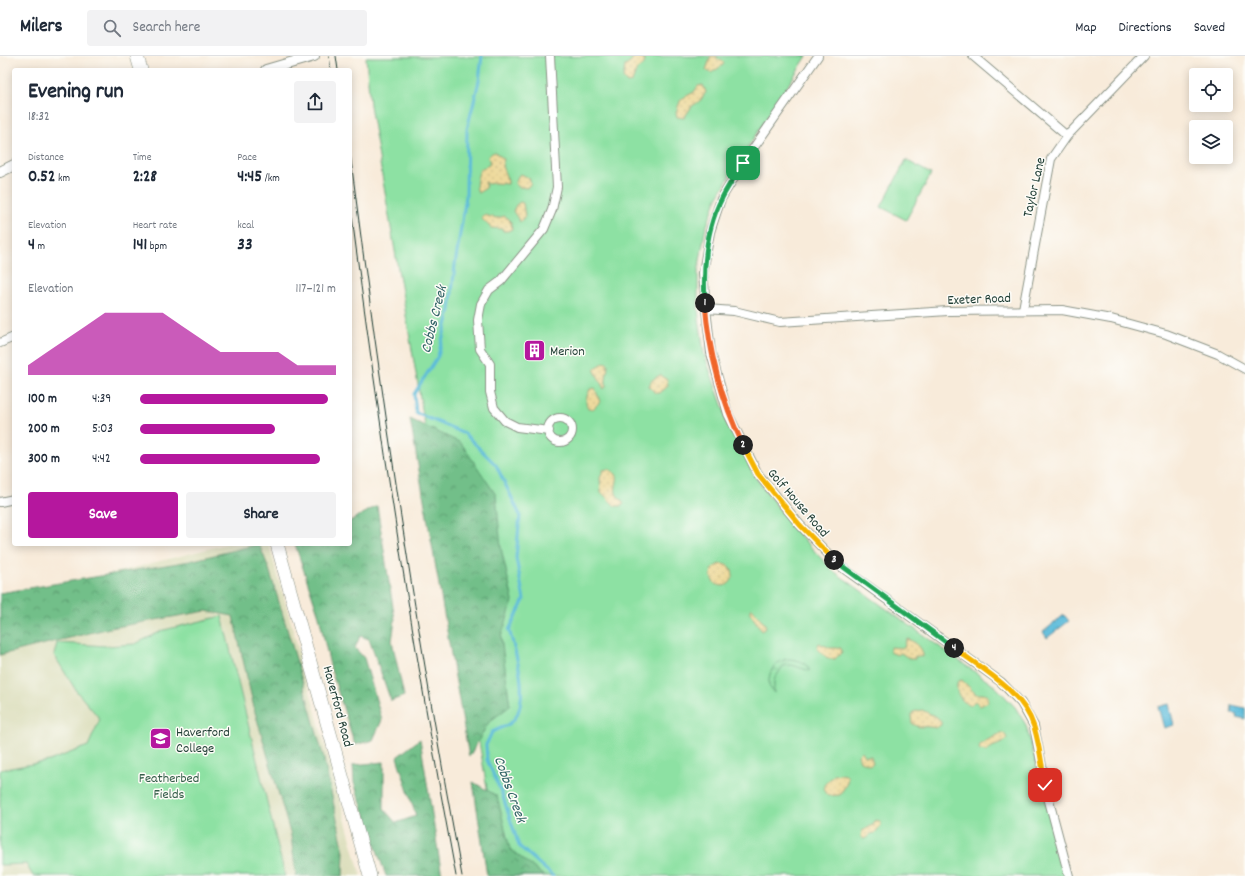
<!DOCTYPE html>
<meta charset="utf-8">
<style>
body{margin:0;font-family:Dekko,sans-serif;background:#f2f2f3;color:#1f2937;height:100vh;display:flex;flex-direction:column;font-size:15px;white-space:nowrap}
*{box-sizing:border-box;margin:0}
p{font-size:13px;color:#747a83}
.icon{flex:none;width:22px;height:22px;fill:none;stroke:currentColor;stroke-width:2;stroke-linecap:round;stroke-linejoin:round}
.map{position:relative;flex:1;overflow:hidden}
.side{position:absolute;left:12px;top:12px;width:340px;height:478px;display:flex;flex-direction:column;background:#fff;border-radius:4px;box-shadow:0 2px 10px #0003}
.side>*{flex:none}
.tools{position:absolute;left:1189px;top:12px;display:grid;gap:8px}
.tools a{display:grid;place-items:center;width:44px;height:44px;border-radius:4px;background:#fff;box-shadow:0 2px 10px #0003;font-size:20px}
.pin{position:absolute;display:grid;place-items:center;width:34px;height:34px;color:#fff;margin:-17px;border-radius:8px;box-shadow:0 2px 6px #0006}
.km{position:absolute;width:20px;height:20px;margin:-10px;border-radius:50%;background:#222;color:#fff;font-size:11px;line-height:20px;text-align:center}
.round{display:grid;place-items:center;flex:none;width:42px;height:42px;border-radius:4px;background:#f2f2f3}
.summary{display:flex;align-items:center;justify-content:space-between;height:68px;padding:0 16px}
h1{font-size:22px;font-weight:800;line-height:30px}
.metrics{display:grid;grid-template-columns:repeat(3,1fr);gap:6px;height:68px;padding:4px 16px}
.metrics div{display:grid;align-content:center}
.metrics b{font-size:17px;font-weight:800}
.metrics small{font-size:11px;font-weight:400}
.metrics p{font-size:11px}
.chart{height:112px;padding:8px 16px}
.chart p{display:flex;justify-content:space-between}
.chart svg{width:100%;height:72px;margin-top:4px;fill:#b5179e;opacity:.7}
.button{display:flex;gap:8px;margin-top:auto;padding:8px 16px}
.button a{flex:1;height:46px;border-radius:4px;background:#b5179e;color:#fff;font-size:16px;font-weight:800;line-height:46px;text-align:center}
.button a+a{background:#f2f2f3;color:#1f2937}
ul{padding:0 16px;list-style:none;font-size:13px}
li{display:grid;grid-template-columns:64px 48px 1fr;align-items:center;height:30px}
li i{height:10px;border-radius:5px;background:#b5179e}
header{display:flex;align-items:center;gap:24px;box-sizing:border-box;height:56px;padding:0 20px;background:#fff;border-bottom:1px solid #e0e1e3}
header strong{font-size:19px}
nav{display:flex;gap:22px;margin-inline-start:auto;font-size:14px}
.search{width:280px;height:36px;background:#f2f2f3;display:flex;align-items:center;gap:10px;box-sizing:border-box;padding:0 14px;border-radius:4px;color:#747a83;font-size:15px}
.map>svg:first-child{display:block}
.built{fill:#dcdebc}
.green{fill:#8de1a3;stroke:#568f6c}
.forest{fill:url(#forest-crowns);stroke:#487e5e}
.wetland{fill:url(#wetland-marsh);stroke:#568f6c}
.sand{fill:url(#sand-dots);stroke:#868c69}
.water{fill:#5cbbda;stroke:#3e7c87}
.lines{fill:none;stroke-linecap:round;stroke-linejoin:round}
.stream{stroke:#5cbbda;stroke-width:3}
.minor-casing{stroke:#8c9487;stroke-width:10}
.tertiary-casing{stroke:#8c9487;stroke-width:12}
.primary-casing{stroke:#8c9487;stroke-width:14}
.minor{stroke:#fff;stroke-width:8}
.tertiary{stroke:#fff;stroke-width:10}
.primary{stroke:#fff;stroke-width:13}
.tram{stroke:#1f3d34;stroke-width:1}
.split-1-casing{stroke:#fff;stroke-width:8}
.split-2-casing{stroke:#fff;stroke-width:8}
.split-3-casing{stroke:#fff;stroke-width:8}
.split-4-casing{stroke:#fff;stroke-width:8}
.split-5-casing{stroke:#fff;stroke-width:8}
.split-1{stroke:#22a559;stroke-width:5}
.split-2{stroke:#f0652b;stroke-width:5}
.split-3{stroke:#f5b400;stroke-width:5}
.split-4{stroke:#22a559;stroke-width:5}
.split-5{stroke:#f5b400;stroke-width:5}
.labels{text-anchor:middle;stroke-width:3;stroke-linejoin:round;paint-order:stroke}
.street-label{font-size:14px;fill:#1f3d34;stroke:#fdfcf7}
.poi-label{font-size:14px;fill:#1f3d34;stroke:#fdfcf7;text-anchor:start}
.park-label{font-size:14px;fill:#355e4a;stroke:#fdfcf7}
.water-label{font-size:15px;font-style:italic;fill:#316366;stroke:#fdfcf7}
</style>
<header>
<strong>Milers</strong>
<div class="search"><svg class="icon" aria-label="search" viewBox="0 0 24 24"><circle cx="10" cy="10" r="6"/><path d="M15 15l6 6"/></svg>Search here</div>
<nav><a>Map</a><a>Directions</a><a>Saved</a></nav>
</header>
<div class="map">
<svg width="1245" height="820" viewBox="0 0 1245 820">
<defs>
<pattern id="forest-crowns" width="20" height="18" patternUnits="userSpaceOnUse"><rect width="20" height="18" fill="#72bf89"/><path d="M2 6a3 3 0 1 1 6 0M12 15a3 3 0 1 1 6 0" fill="none" stroke="#5d9c71"/></pattern>
<pattern id="wetland-marsh" width="20" height="14" patternUnits="userSpaceOnUse"><rect width="20" height="14" fill="#8de1a3"/><path d="M1 5h8M5 5V1M11 12h8M15 12V8" fill="none" stroke="#79c28d"/></pattern>
<pattern id="sand-dots" width="8" height="8" patternUnits="userSpaceOnUse"><rect width="8" height="8" fill="#eeda9e"/><path d="M2 2h.1M6 6h.1" fill="none" stroke="#ccbc89" stroke-width="1.8" stroke-linecap="round"/></pattern>
</defs>
<rect width="100%" height="100%" fill="#fdfcf7"/>
<filter id="ink" filterUnits="userSpaceOnUse"><feTurbulence type="fractalNoise" baseFrequency=".025" numOctaves="2"/><feDisplacementMap in="SourceGraphic" scale="8" xChannelSelector="R" yChannelSelector="G"/><feConvolveMatrix kernelMatrix="1 2 1 2 8 2 1 2 1" color-interpolation-filters="sRGB"/></filter>
<filter id="wash" filterUnits="userSpaceOnUse"><feTurbulence type="fractalNoise" baseFrequency=".012" numOctaves="4" result="noise"/><feDisplacementMap in="SourceGraphic" scale="16" xChannelSelector="R" yChannelSelector="G"/><feGaussianBlur stdDeviation="0.9" result="paint"/><feColorMatrix in="noise" values="0 0 0 0 0 0 0 0 0 0 0 0 0 0 0 0 0 1.4 0 .05"/><feComposite in="paint" operator="in"/></filter>
<g filter="url(#wash)">
<rect width="100%" height="100%" fill="#f8ebda"/>
<path class="built" d="M227,488h42l92,332h-361v-274z"/>
<path class="green" d="M807,0l-69,106 -21,36 -12,33 -7,41v39l6,43 22,62 27,58 40,54 39,42 164,117 19,20 11,18 39,151h-563l-132,-771 -4,-48z
M906,104l25,14 -25,46 -25,-13z
M222,560l63,260h-252l-7,-12 -26,1v-95l49,-9 39,-15 12,-27 -23,-27 -23,-37 3,-12 50,3 28,-2 29,-14z"/>
<path class="forest" d="M410,363l51,24 35,52 5,53 12,53 -12,36 9,69 -21,16 -20,35z
M377,450l18,114 -3,21 12,55 -13,5 -22,-62 -9,-3 -5,12 9,10 18,62 -9,20 -18,5 -24,-75 -12,-54 -24,-72h55v-23z
M259,488l10,25 27,90 27,96 21,97 -1,24h-47l-5,-40 -36,-124 -22,-96 -27,-5 -96,17 -110,27v-62l190,-32z
M420,683l22,137h-56l-32,-93 -1,-18 31,-3v47l12,14 20,-7 -19,-59z
M473,726l24,14 13,53 34,27h-57z"/>
<path class="wetland" d="M786,603c10,0 20,2 24,12l-18,-6 -9,1 -9,14v13l-5,-7c-1,-13 4,-23 17,-27z"/>
<path class="sand" d="M639,0l6,5 -2,5 -6,3 -5,13 -5,1 -4,-5 2,-12 5,-3 3,-6z
M711,0h6v3l7,3 -1,3 -12,8 -5,-3z
M703,29l3,7 -6,9 -8,5 -8,12 -7,-1 -1,-5 5,-13 13,-7 4,-6z
M495,96l9,7 -2,7 6,15v3l-14,-1 -6,1 -3,-2 1,6 -8,5c-4,-8 0,-17 2,-24l9,-4 1,-3 -2,-5 4,-4z
M521,118l8,4 2,5 -4,5 -8,-1 -4,-3 3,-8z
M520,146l3,1 2,13 -5,6 -7,-11 3,-6z
M484,159l13,3 8,-2 6,6 1,7 -4,2h-5v-2l-12,-1 -9,-9v-3z
M605,306l3,2c0,8 -3,13 -2,22l-2,3 -10,-20z
M660,319l7,4 1,7 -8,7h-5l-6,-7 3,-6z
M595,332l5,14 -7,7 -5,-1c-4,-7 -1,-12 2,-19z
M608,413c16,7 6,12 8,24 1,4 6,7 8,11l-3,2h-6l-14,-14 -1,-14 3,-8z
M711 519a11 11 0 1 1 22 0a11 11 0 1 1-22 0Z
M752,552l13,16 1,4 -4,3 -12,-18z
M908,583c8,3 16,10 15,18l-8,-1v3h-5l-9,-6 -4,2 -7,-3v-5l14,1 2,-8z
M819,587l11,5h11l1,4 -7,7h-7l-11,-11z
M962,624l14,14h7l5,2v6l-8,4 -5,-5 -5,5c-9,-5 -16,-14 -12,-25z
M922,654l15,7 4,5v3l-5,3c-2,0 -4,-1 -6,-1 -8,-1 -11,2 -18,-4l-1,-7 2,-4z
M1004,677l3,5c-5,8 -14,6 -20,13l-8,-1 1,-6 17,-9z
M862,695l3,5h6l2,7 -3,2 -10,-4 -2,-6z
M840,718l6,1 2,2 -1,6 -7,12 -12,1 -3,-3 -1,-8 10,-10z
M875,764l5,1 1,4 -6,8 -5,1 -2,3 -4,2 -3,-2 1,-6 11,-6z"/>
<path class="water" d="M1064,559l5,6 -22,17 -4,-6z
M1169,648l5,21 -10,3 -6,-21z
M1232,649l13,3v11l-9,-2 1,-3 -6,-1z"/>
<g class="lines">
<path class="stream" d="M482,0l-3,25 -12,48 -1,67 -11,69 -5,45 -12,46 -24,38 2,19 48,20 32,32 24,50 -4,43 8,42 -15,30c7,23 24,77 0,94 -5,3 -11,5 -17,8l-6,13 1,15 15,34 17,52 34,30"/>
</g>
</g>
<g filter="url(#ink)">
<g class="lines">
<defs>
<path id="minor" d="M818,0l-75,107 -22,36 -11,33 -7,41 3,36 5,44 17,61 30,60 42,51 40,41 161,116 20,21 13,23 14,71 21,79
M973,0l94,80
M706,253l28,2 46,11 168,-11 114,-1 49,9 55,15 52,20 27,15
M1023,253l28,-150 16,-23 77,-80
M0,287l14,-6
M548 374a12 12 0 1 1 24 0a12 12 0 1 1-24 0Z
M549,375l-32,-4 -12,-6 -11,-13 -4,-16v-28l-10,-15 -2,-29 3,-16 8,-14 12,-9 43,-52 8,-19 5,-23 -7,-131
M0,446l14,-3"/>
<path id="tertiary" d="M266,14l48,-14
M0,116l14,-7"/>
<path id="primary" d="M137,0l4,14
M277,488l93,332"/>
</defs>
<use href="#minor" class="minor-casing"/>
<use href="#tertiary" class="tertiary-casing"/>
<use href="#primary" class="primary-casing"/>
<use href="#minor" class="minor"/>
<use href="#tertiary" class="tertiary"/>
<use href="#primary" class="primary"/>
<path class="tram" d="M329,0l2,14
M336,0l2,14
M350,97c31,242 67,483 112,723
M350,146c29,226 64,450 106,674"/>
</g>
</g>
<g class="lines" filter="url(#ink)">
<defs>
<path id="split-1" d="M705,247c-2,-35 0,-73 17,-105 6,-12 14,-23 21,-35"/>
<path id="split-2" d="M705,247c4,51 16,96 38,142"/>
<path id="split-3" d="M743,389l15,29 42,51 34,35"/>
<path id="split-4" d="M834,504l120,88"/>
<path id="split-5" d="M954,592c28,21 69,43 80,79 6,19 8,39 11,58"/>
</defs>
<use href="#split-1" class="split-1-casing"/>
<use href="#split-2" class="split-2-casing"/>
<use href="#split-3" class="split-3-casing"/>
<use href="#split-4" class="split-4-casing"/>
<use href="#split-5" class="split-5-casing"/>
<use href="#split-1" class="split-1"/>
<use href="#split-2" class="split-2"/>
<use href="#split-3" class="split-3"/>
<use href="#split-4" class="split-4"/>
<use href="#split-5" class="split-5"/>
</g>
<defs>
<symbol id="building-square" viewBox="-11 -11 22 22"><rect x="-9" y="-9" width="18" height="18" rx="4" fill="#b5179e" stroke="#fdfcf7"/><path d="M-4-6H4V6H1V3H-1V6H-4ZM-2.5-4.3h1.7v1.8h-1.7ZM.8-4.3h1.7v1.8H.8ZM-2.5-1h1.7V.8h-1.7ZM.8-1h1.7V.8H.8Z" fill="#fff"/></symbol>
<symbol id="university-square" viewBox="-11 -11 22 22"><rect x="-9" y="-9" width="18" height="18" rx="4" fill="#b5179e" stroke="#fdfcf7"/><path d="M0-5L7-2L0 1L-7-2ZM-4 1L0 2.5L4 1V4Q0 6-4 4Z" fill="#fff"/></symbol>
</defs>
<g fill-rule="evenodd">
<use href="#building-square" x="522" y="282" width="25" height="25"/>
<use href="#university-square" x="148" y="670" width="25" height="25"/>
</g>
<g class="labels">
<g class="street-label">
<text transform="translate(1033 131) rotate(-77)" y="5">Taylor Lane</text>
<text transform="translate(979 242) rotate(-2)" y="5">Exeter Road</text>
<text transform="translate(799 446) rotate(49)" y="5">Golf House Road</text>
<text transform="translate(339 650) rotate(75)" y="5">Haverford Road</text>
</g>
<g class="poi-label">
<text x="550" y="299">Merion</text>
<text x="176" y="680">Haverford<tspan x="176" dy="16">College</tspan></text>
</g>
<g class="park-label">
<text x="169" y="726">Featherbed<tspan x="169" dy="16">Fields</tspan></text>
</g>
<g class="water-label">
<text transform="translate(433 263) rotate(-76)" y="5">Cobbs Creek</text>
<text transform="translate(511 733) rotate(70)" y="5">Cobbs Creek</text>
</g>
</g>
</svg>
<div class="tools">
<a><svg class="icon" aria-label="locate" viewBox="0 0 24 24"><circle cx="12" cy="12" r="6"/><path d="M12 2v4M12 18v4M2 12h4M18 12h4"/></svg></a>
<a><svg class="icon" aria-label="layers" viewBox="0 0 24 24"><path d="M12 4l9 5-9 5-9-5zM3 14l9 5 9-5"/></svg></a>
</div>
<div class="pin" style="left:743px;top:107px;background:#1e9e55"><svg class="icon" aria-label="arrive" viewBox="0 0 24 24"><path d="M6 21V4h12l-3 4 3 4H6"/></svg></div>
<div class="pin" style="left:1045px;top:729px;background:#d93025"><svg class="icon" aria-label="check" viewBox="0 0 24 24"><path d="M5 12l5 5 9-10"/></svg></div>
<b class="km" style="left:705px;top:247px">1</b>
<b class="km" style="left:743px;top:389px">2</b>
<b class="km" style="left:834px;top:504px">3</b>
<b class="km" style="left:954px;top:592px">4</b>
<section class="side">
<div class="summary"><div><h1>Evening run</h1><p>18:32</p></div><a class="round"><svg class="icon" aria-label="share" viewBox="0 0 24 24"><path d="M12 15V3M7 8l5-5 5 5M5 13v7h14v-7"/></svg></a></div>
<div class="metrics">
<div><p>Distance</p><b>0.52<small> km</small></b></div>
<div><p>Time</p><b>2:28</b></div>
<div><p>Pace</p><b>4:45<small> /km</small></b></div>
</div>
<div class="metrics">
<div><p>Elevation</p><b>4<small> m</small></b></div>
<div><p>Heart rate</p><b>141<small> bpm</small></b></div>
<div><p>kcal</p><b>33</b></div>
</div>
<div class="chart"><p><span>Elevation</span>117–121 m</p>
<svg viewBox="0 0 160 44" preserveAspectRatio="none"><path d="M0 44V38L10 30L20 22L30 14L40 6L50 6L60 6L70 6L80 14L90 22L100 30L110 30L120 30L130 30L140 38L150 38L160 38V44z"/></svg>
</div>
<ul>
<li><b>100 m</b>4:39<i style="width:96%"></i></li>
<li><b>200 m</b>5:03<i style="width:69%"></i></li>
<li><b>300 m</b>4:42<i style="width:92%"></i></li>
</ul>
<div class="button"><a>Save</a><a>Share</a></div>
</section>
</div>
